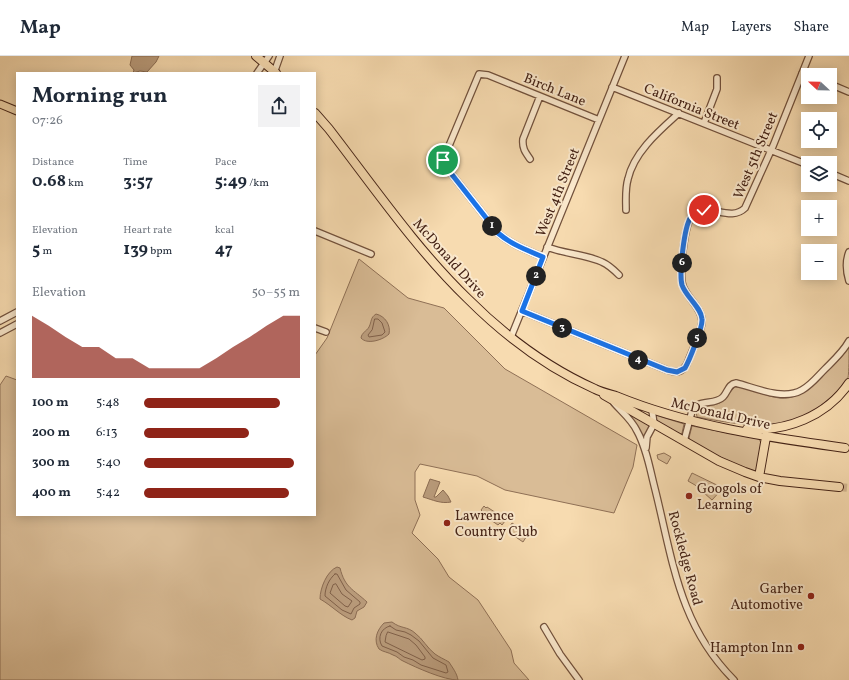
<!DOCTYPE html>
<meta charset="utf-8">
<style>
body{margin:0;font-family:Vollkorn,serif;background:#f2f2f3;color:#1f2937;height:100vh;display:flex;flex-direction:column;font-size:15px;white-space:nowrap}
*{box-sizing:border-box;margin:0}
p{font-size:13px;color:#747a83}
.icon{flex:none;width:22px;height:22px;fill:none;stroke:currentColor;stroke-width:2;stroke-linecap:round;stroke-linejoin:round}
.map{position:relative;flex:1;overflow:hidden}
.sheet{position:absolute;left:16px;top:16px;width:300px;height:444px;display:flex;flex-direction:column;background:#fff;border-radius:0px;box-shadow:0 2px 10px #0003}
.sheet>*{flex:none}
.needle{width:26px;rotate:292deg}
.buttons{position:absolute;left:801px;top:12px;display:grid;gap:8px}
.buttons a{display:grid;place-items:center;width:36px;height:36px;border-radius:0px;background:#fff;box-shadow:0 2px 10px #0003;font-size:20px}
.pin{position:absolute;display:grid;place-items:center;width:34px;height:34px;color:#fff;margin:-17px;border:2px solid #fff;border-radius:50%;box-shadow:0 1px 4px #0007}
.km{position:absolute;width:20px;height:20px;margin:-10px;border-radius:50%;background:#222;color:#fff;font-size:11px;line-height:20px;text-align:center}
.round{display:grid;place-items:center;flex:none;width:42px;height:42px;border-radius:0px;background:#f2f2f3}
.summary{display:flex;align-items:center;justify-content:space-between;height:68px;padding:0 16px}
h1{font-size:22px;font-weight:700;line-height:30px}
.metrics{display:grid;grid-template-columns:repeat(3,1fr);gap:6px;height:68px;padding:4px 16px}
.metrics div{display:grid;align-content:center}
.metrics b{font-size:17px;font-weight:700}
.metrics small{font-size:11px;font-weight:400}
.metrics p{font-size:11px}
.chart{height:112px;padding:8px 16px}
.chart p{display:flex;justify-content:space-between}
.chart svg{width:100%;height:72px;margin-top:4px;fill:#8f2418;opacity:.7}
ul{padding:0 16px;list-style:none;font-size:13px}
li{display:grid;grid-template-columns:64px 48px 1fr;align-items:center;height:30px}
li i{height:10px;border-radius:5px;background:#8f2418}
header{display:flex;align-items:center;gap:24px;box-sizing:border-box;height:56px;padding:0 20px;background:#fff;border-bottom:1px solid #e0e1e3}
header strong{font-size:19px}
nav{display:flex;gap:22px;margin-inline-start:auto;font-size:14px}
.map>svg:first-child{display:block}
.green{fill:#d9bc96;stroke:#8f7056}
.water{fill:#ba9c7c;stroke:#8b6c53}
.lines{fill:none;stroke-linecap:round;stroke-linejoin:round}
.shore{stroke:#806049;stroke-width:1}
.highway-tunnel{stroke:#d3b691;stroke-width:8;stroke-dasharray:8 4;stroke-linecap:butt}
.minor-casing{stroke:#72513c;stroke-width:8}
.major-casing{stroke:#452316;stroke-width:9}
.highway-casing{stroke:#452316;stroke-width:10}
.minor{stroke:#fae8cc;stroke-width:5.5}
.major{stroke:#f7dbb0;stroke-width:7}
.highway{stroke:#f7dbb0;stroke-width:8}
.route-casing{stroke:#fff;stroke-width:8}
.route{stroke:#1a73e8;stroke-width:5}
.poi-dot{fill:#8f2418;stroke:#fae8cc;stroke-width:1.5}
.labels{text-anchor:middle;stroke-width:4;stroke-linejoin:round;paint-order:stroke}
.street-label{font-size:14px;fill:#452316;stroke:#fae8cc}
.poi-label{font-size:14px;fill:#452316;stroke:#fae8cc;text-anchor:start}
</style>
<header>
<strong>Map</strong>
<nav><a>Map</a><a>Layers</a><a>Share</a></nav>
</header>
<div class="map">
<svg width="849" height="624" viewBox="0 0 849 624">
<rect width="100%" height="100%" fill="#f7dbb0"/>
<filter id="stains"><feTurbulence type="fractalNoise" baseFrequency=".005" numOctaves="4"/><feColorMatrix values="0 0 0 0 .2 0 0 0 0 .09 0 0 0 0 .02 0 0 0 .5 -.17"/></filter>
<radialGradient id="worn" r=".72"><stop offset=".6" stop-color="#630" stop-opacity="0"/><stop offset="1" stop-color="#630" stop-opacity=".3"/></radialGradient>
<path class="green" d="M359,203l49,39 36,10 61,61 132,76 -4,22 -19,46 -109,-23 -28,-14 -57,-12 -5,8v28l5,15 -8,18 26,26 11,18 29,23 33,50 3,13 15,17h-529v-295l6,-9 11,4v135h298v-160l12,-17z
M849,291c0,8 0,25 -1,31 -3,8 -11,14 -18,20 -40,37 -84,28 -133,19l-1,-6c6,-7 13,-4 21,-7 9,-3 11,-11 18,-17 15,0 29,9 44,11 8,1 15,-1 21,-4 13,-7 41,-34 49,-47z
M630,358l20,12 -6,15z
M655,359l29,9 -2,9 -1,1 -25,-11z
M692,370l67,13 2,4 -4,26 -2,2c-23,-7 -43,-18 -64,-30l-2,-3z
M664,397l7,4 -4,7 -9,-5 -1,-4z
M692,417l31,15 -11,12 -17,-15 -7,-4z
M484,450l2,2 1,-1 17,11 -1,1 2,2 -3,4 -2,-2 -2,2 -16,-11 1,-2 -2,-2z
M512,467l16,11 -5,8 -16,-11z"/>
<path class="water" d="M132,0h27l-3,6 -9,10 -7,-1 -7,2 1,-3 -4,-5z
M376,258c9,2 15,11 13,20 -6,6 -22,11 -28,4 1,-6 5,-6 8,-11 3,-6 1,-9 7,-13z
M430,423l10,3 -6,15h2l7,-7 5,6 3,6c-10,2 -18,-2 -28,-5z
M337,511l3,1c5,20 13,21 27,34l-3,5 -7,4 -2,7 -3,2c-11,-4 -21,-15 -32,-21 0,-11 7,-28 17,-32z
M392,566c9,7 15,4 23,11 8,6 12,15 20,21 4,3 9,5 14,8 3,5 8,11 9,18 -14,0 -41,-12 -55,-19 -3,-1 -6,-5 -10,-6 -5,-3 -10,-3 -14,-6 -6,-9 -2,-19 5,-26z"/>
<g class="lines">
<path class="shore" d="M375,263h3l4,4 3,9 -3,3 -13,2 -1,-2 4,-5z
M335,518h2l9,16 14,12v2l-6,4 -3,6 -9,-4 -17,-14c0,-8 4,-17 10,-22z
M336,528l6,10 10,7 -4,6 -3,-1 -15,-13 3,-8z
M390,570l6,4 9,2 6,3 8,6 14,17 13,7 2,7 -2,1 -25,-8 -8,-5 -9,-3 -7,-5 -15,-6c-5,-8 -1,-18 8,-20z
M388,576l21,7 7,6 9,12v2l-3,1 -37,-18 1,-6z"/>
<path class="highway-tunnel" d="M839,431l10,1"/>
<defs>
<path id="minor" d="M257,17l12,-17
M274,17l6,-17
M802,17l6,2
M830,28l19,8
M612,31l196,78
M704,67l13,-34v-11
M530,103c-5,-7 -8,-11 -7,-20l17,-43
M830,117l19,8
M626,154c0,-10 -1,-21 2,-31 6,-27 31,-48 51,-66
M315,175l56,23
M547,191c18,7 38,7 55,15 7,3 12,8 17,13
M849,196c-4,10 -3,19 0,29
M543,201c-16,-7 -31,-12 -45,-24l-52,-66 -3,-7 36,-86 9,1 111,45
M522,255l145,59c9,3 15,3 20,-6 4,-11 15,-33 15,-43 0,-13 -15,-23 -19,-35 -4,-11 1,-63 10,-71 14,-14 37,8 52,-7l28,-62 36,-90
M0,265l17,-9
M315,272l11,4
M0,277l17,-9
M511,281l114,-281
M614,347c8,9 18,17 23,28 10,18 13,39 18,58 18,72 24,136 79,191
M684,385l8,-30c7,-13 22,-5 31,-14 5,-5 5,-13 13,-14 20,5 47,18 66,7 9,-5 16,-14 23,-21 9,-9 18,-17 24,-28
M646,392l1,-11 7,-13 -2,-14
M544,571l16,27 19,26"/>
<path id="major" d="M0,48l17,7"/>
<path id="highway" d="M256,0l20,17
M315,57l14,16c44,57 88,121 139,170 36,36 80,69 127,90 6,3 14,5 21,7 73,30 151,41 229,52
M604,339l115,66 26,11 14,5 21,4 59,6
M747,373c39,3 80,-13 102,-46
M759,421l7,-40"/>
</defs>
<use href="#minor" class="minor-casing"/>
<use href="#major" class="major-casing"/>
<use href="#highway" class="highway-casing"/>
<use href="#minor" class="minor"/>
<use href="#major" class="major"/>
<use href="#highway" class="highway"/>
</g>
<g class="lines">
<defs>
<path id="route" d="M443,104l3,7 52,66c14,12 29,17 45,24l-21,54 145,59 10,2 8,-4c4,-7 18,-41 17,-49 -1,-12 -16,-22 -20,-34 -3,-11 2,-59 9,-68 3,-5 8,-6 13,-7"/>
</defs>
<use href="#route" class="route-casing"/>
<use href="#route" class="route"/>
</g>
<g class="poi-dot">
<circle cx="689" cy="440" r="4"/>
<circle cx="447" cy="467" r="4"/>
<circle cx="811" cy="540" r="4"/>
<circle cx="801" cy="591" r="4"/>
</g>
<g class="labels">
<g class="street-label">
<text transform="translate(555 33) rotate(22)" y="5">Birch Lane</text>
<text transform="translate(692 50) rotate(22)" y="5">California Street</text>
<text transform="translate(755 99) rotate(-67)" y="5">West 5th Street</text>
<text transform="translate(557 136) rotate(-68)" y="5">West 4th Street</text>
<text transform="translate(450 202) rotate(48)" y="5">McDonald Drive</text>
<text transform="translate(721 357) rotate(13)" y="5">McDonald Drive</text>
<text transform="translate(686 502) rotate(75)" y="5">Rockledge Road</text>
</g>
<g class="poi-label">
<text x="697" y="437">Googols of<tspan x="697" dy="16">Learning</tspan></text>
<text x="455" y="464">Lawrence<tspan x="455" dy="16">Country Club</tspan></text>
<text x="803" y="537" text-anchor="end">Garber<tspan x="803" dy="16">Automotive</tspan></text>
<text x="793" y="596" text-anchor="end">Hampton Inn</text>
</g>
</g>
<rect width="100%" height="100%" filter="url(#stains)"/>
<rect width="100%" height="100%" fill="url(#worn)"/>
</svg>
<div class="buttons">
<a><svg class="needle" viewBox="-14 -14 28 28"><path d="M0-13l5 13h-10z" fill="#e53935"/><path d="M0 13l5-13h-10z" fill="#747a83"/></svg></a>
<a><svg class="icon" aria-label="locate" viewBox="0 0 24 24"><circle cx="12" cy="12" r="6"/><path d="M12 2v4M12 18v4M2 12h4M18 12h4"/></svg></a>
<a><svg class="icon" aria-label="layers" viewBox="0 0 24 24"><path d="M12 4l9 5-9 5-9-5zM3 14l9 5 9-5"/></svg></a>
<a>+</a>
<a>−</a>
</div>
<div class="pin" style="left:443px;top:104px;background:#1e9e55"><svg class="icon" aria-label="arrive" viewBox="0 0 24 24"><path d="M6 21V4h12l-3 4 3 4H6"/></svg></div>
<div class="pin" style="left:704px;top:154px;background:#d93025"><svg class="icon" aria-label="check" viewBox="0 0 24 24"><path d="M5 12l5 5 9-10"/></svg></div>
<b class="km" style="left:492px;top:170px">1</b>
<b class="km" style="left:536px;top:220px">2</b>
<b class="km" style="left:562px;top:272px">3</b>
<b class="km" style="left:638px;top:304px">4</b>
<b class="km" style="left:697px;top:282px">5</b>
<b class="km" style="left:682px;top:207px">6</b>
<section class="sheet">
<div class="summary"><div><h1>Morning run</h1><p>07:26</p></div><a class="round"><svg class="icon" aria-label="share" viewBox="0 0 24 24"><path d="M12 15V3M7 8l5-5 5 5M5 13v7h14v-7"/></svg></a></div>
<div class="metrics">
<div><p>Distance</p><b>0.68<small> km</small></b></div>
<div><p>Time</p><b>3:57</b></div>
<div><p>Pace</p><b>5:49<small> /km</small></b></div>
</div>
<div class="metrics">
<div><p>Elevation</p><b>5<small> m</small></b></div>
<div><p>Heart rate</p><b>139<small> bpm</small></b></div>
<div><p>kcal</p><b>47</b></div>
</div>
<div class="chart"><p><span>Elevation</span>50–55 m</p>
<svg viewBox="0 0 160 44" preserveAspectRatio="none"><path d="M0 44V6L10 12L20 19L30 25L40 25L50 32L60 32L70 38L80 38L90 38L100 38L110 32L120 25L130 19L140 12L150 6L160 6V44z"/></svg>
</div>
<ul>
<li><b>100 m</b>5:48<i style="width:87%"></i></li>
<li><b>200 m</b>6:13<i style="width:67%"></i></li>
<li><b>300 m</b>5:40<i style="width:96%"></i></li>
<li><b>400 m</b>5:42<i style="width:93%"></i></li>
</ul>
</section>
</div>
